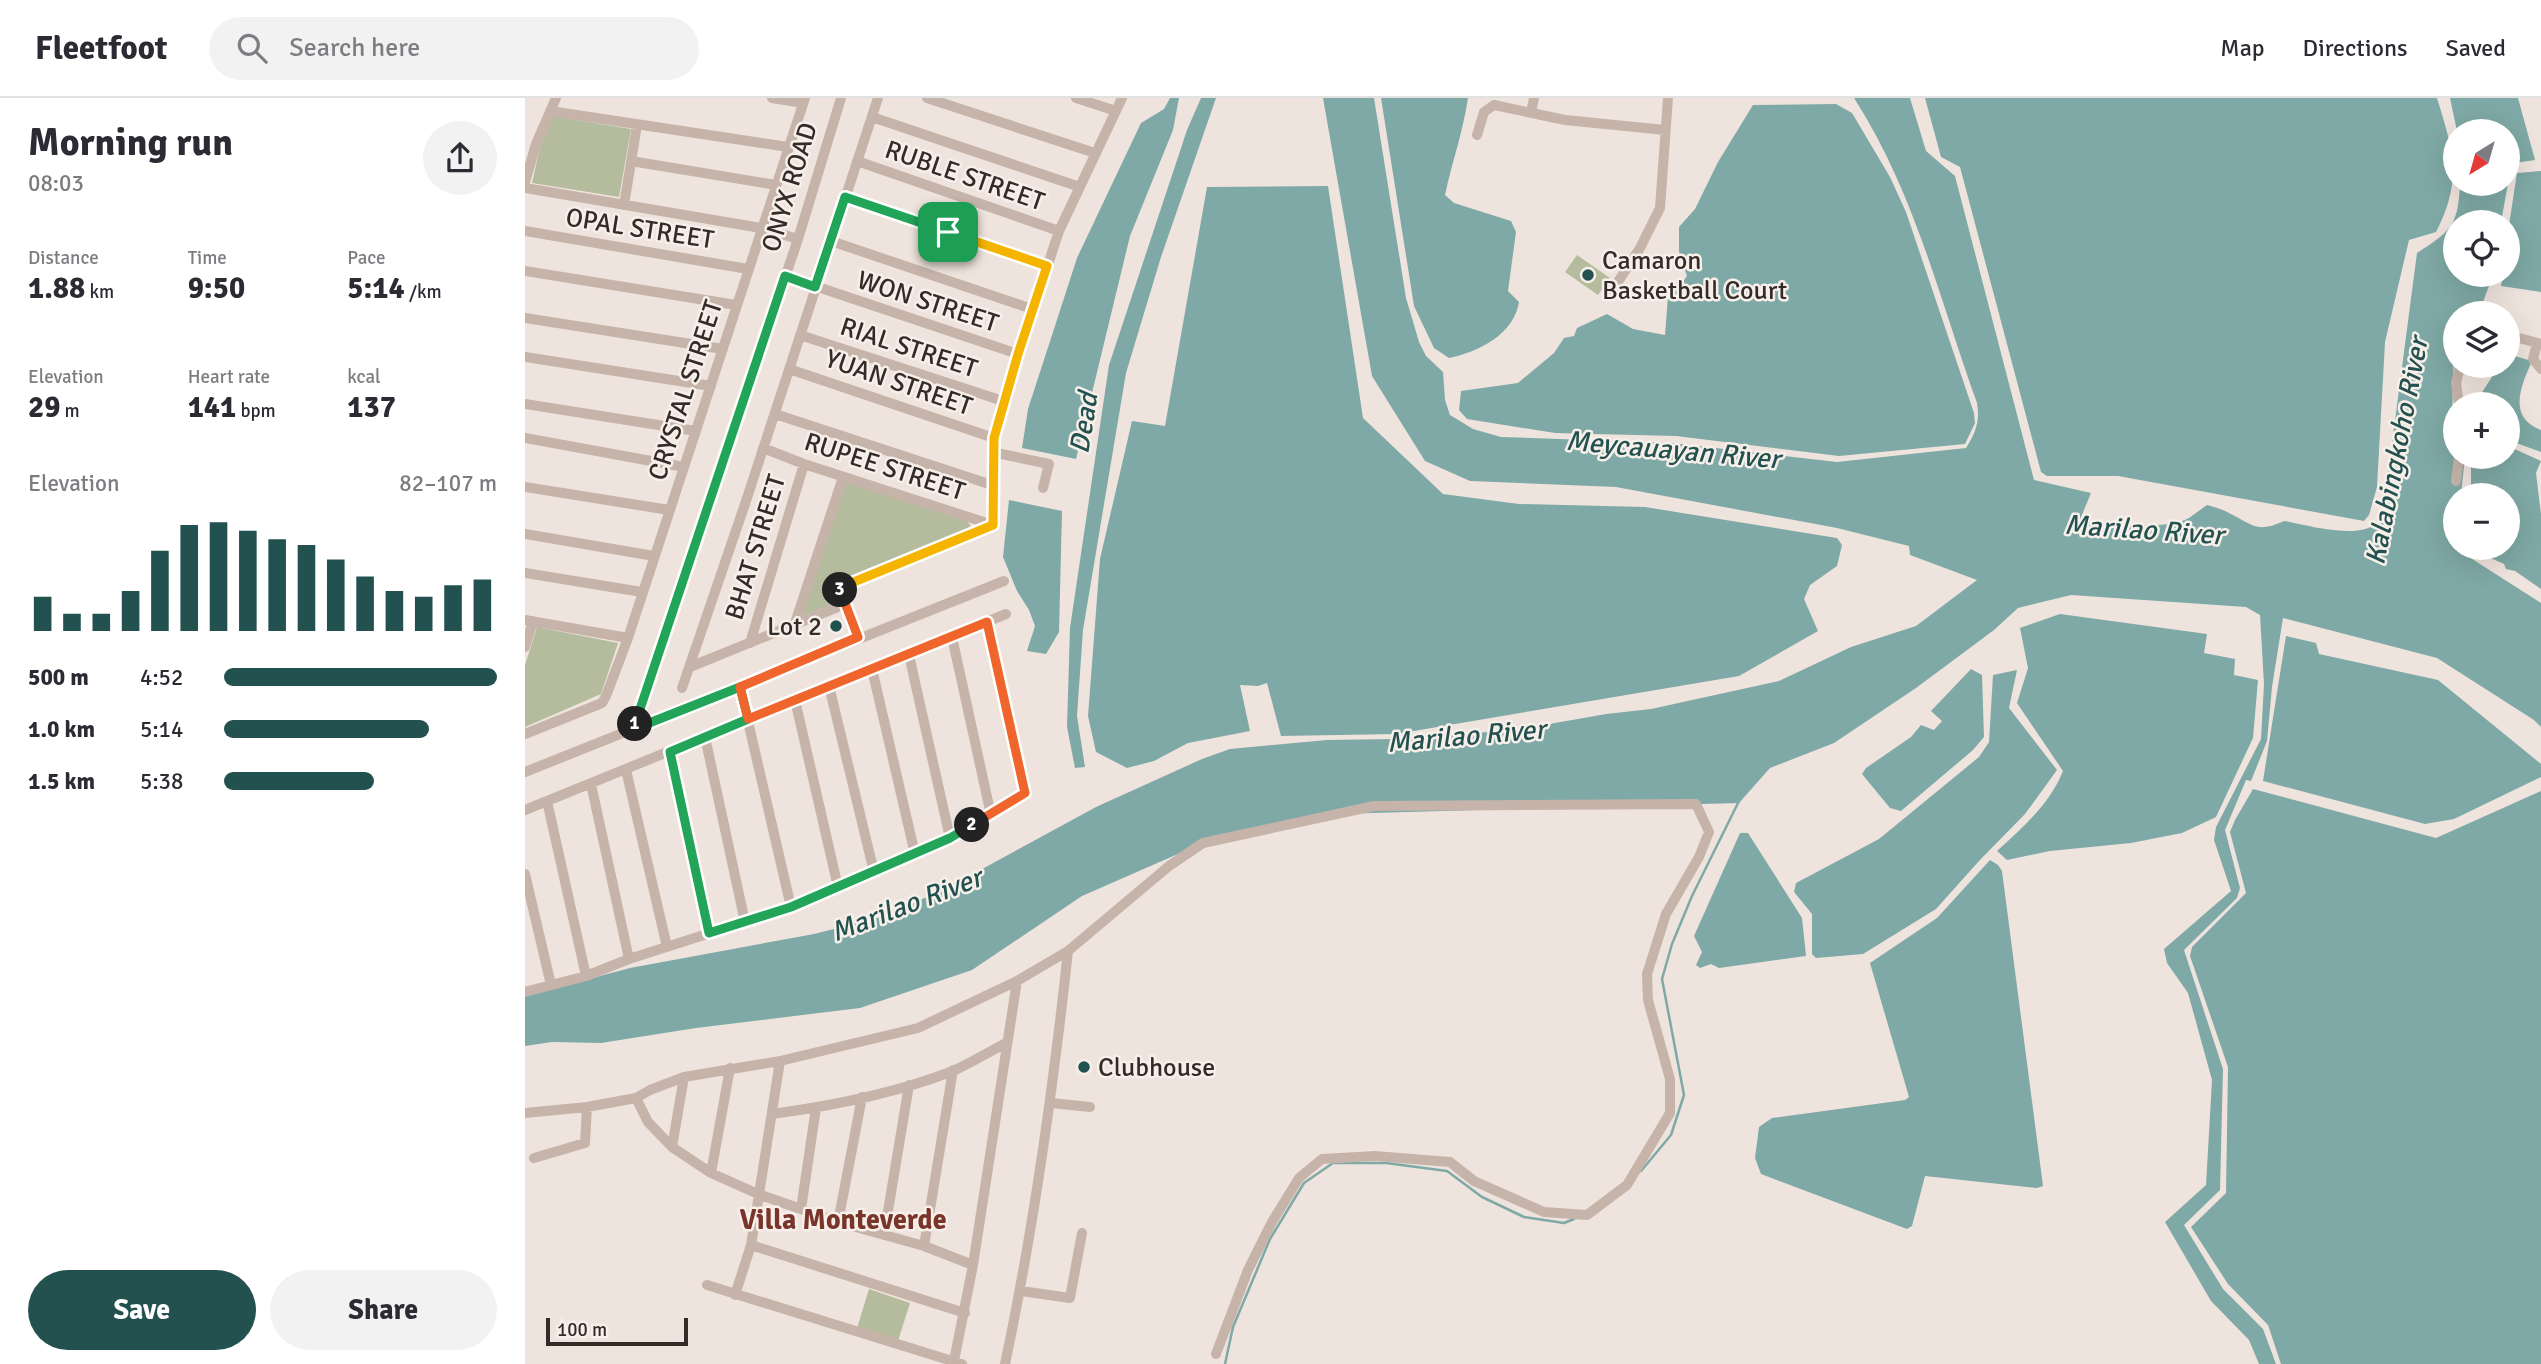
<!DOCTYPE html>
<meta charset="utf-8">
<style>
body{margin:0;font-family:Signika,sans-serif;background:#f2f2f3;color:#2b2b33;height:100vh;display:flex;flex-direction:column;font-size:26px;white-space:nowrap}
*{box-sizing:border-box;margin:0}
p{font-size:23px;color:#7c7c81}
.icon{flex:none;width:38px;height:38px;fill:none;stroke:currentColor;stroke-width:2;stroke-linecap:round;stroke-linejoin:round}
.map{position:relative;flex:1;overflow:hidden}
.side{display:flex;flex-direction:column;background:#fff;width:525px}
.side>*{flex:none}
.needle{width:46px;rotate:217deg}
.fabs{position:absolute;left:1918px;top:21px;display:grid;gap:14px}
.fabs a{display:grid;place-items:center;width:77px;height:77px;border-radius:50%;background:#fff;box-shadow:0 7px 28px #0002;font-size:35px}
.scale{position:absolute;left:21px;bottom:18px;width:142px;box-sizing:border-box;padding-left:7px;border:4px solid #342b29;border-top:0;font-size:19px;line-height:24px;white-space:nowrap;color:#342b29;-webkit-text-stroke:5px #f7efe9;paint-order:stroke}
.pin{position:absolute;display:grid;place-items:center;width:60px;height:60px;color:#fff;margin:-30px;border-radius:14px;box-shadow:0 4px 10px #0006}
.km{position:absolute;width:35px;height:35px;margin:-18px;border-radius:50%;background:#222;color:#fff;font-size:19px;line-height:35px;text-align:center}
.round{display:grid;place-items:center;flex:none;width:74px;height:74px;border-radius:37px;background:#f2f2f3}
.head{display:flex;align-items:center;justify-content:space-between;height:119px;padding:0 28px}
h1{font-size:38px;font-weight:700;line-height:52px}
.stats{display:grid;grid-template-columns:repeat(3,1fr);gap:10px;height:119px;padding:7px 28px}
.stats div{display:grid;align-content:center}
.stats b{font-size:30px;font-weight:700}
.stats small{font-size:19px;font-weight:400}
.stats p{font-size:19px}
.chart{height:196px;padding:14px 28px}
.chart p{display:flex;justify-content:space-between}
.chart svg{width:100%;height:126px;margin-top:7px;stroke:#23514f;stroke-width:6}
.action{display:flex;gap:14px;margin-top:auto;padding:14px 28px}
.action a{flex:1;height:80px;border-radius:42px;background:#23514f;color:#fff;font-size:28px;font-weight:700;line-height:80px;text-align:center}
.action a+a{background:#f2f2f3;color:#2b2b33}
ul{padding:0 28px;list-style:none;font-size:23px}
li{display:grid;grid-template-columns:112px 84px 1fr;align-items:center;height:52px}
li i{height:18px;border-radius:9px;background:#23514f}
header{display:flex;align-items:center;gap:42px;box-sizing:border-box;height:98px;padding:0 35px;background:#fff;border-bottom:2px solid #e1e1e2}
header strong{font-size:33px}
nav{display:flex;gap:38px;margin-inline-start:auto;font-size:24px}
.search{width:490px;height:63px;background:#f2f2f3;display:flex;align-items:center;gap:18px;box-sizing:border-box;padding:0 24px;border-radius:38px;color:#7c7c81;font-size:26px}
main{display:flex;flex:1;min-height:0}
.map>svg:first-child{display:block}
.green{fill:#b5bc9e}
.water{fill:#7fa9a6}
.lines{fill:none;stroke-linecap:round;stroke-linejoin:round}
.stream{stroke:#7fa9a6;stroke-width:2.5}
.minor{stroke:#c6b4aa;stroke-width:10}
.split-1-casing{stroke:#fff;stroke-width:14}
.split-2-casing{stroke:#fff;stroke-width:14}
.split-3-casing{stroke:#fff;stroke-width:14}
.split-4-casing{stroke:#fff;stroke-width:14}
.split-1{stroke:#22a559;stroke-width:9}
.split-2{stroke:#22a559;stroke-width:9}
.split-3{stroke:#f0652b;stroke-width:9}
.split-4{stroke:#f5b400;stroke-width:9}
.poi-dot{fill:#23514f;stroke:#f7efe9;stroke-width:2.5}
.labels{text-anchor:middle;stroke-width:5;stroke-linejoin:round;paint-order:stroke}
.street-label{font-size:26px;fill:#342b29;stroke:#f7efe9}
.poi-label{font-size:26px;fill:#342b29;stroke:#f7efe9;text-anchor:start}
.water-label{font-size:28px;font-style:italic;fill:#23514f;stroke:#f7efe9}
.neighbourhood-label{font-size:28px;font-weight:bold;fill:#7a352b;stroke:#f7efe9}
</style>
<header>
<strong>Fleetfoot</strong>
<div class="search"><svg class="icon" aria-label="search" viewBox="0 0 24 24"><circle cx="10" cy="10" r="6"/><path d="M15 15l6 6"/></svg>Search here</div>
<nav><a>Map</a><a>Directions</a><a>Saved</a></nav>
</header>
<main>
<section class="side">
<div class="head"><div><h1>Morning run</h1><p>08:03</p></div><a class="round"><svg class="icon" aria-label="share" viewBox="0 0 24 24"><path d="M12 15V3M7 8l5-5 5 5M5 13v7h14v-7"/></svg></a></div>
<div class="stats">
<div><p>Distance</p><b>1.88<small> km</small></b></div>
<div><p>Time</p><b>9:50</b></div>
<div><p>Pace</p><b>5:14<small> /km</small></b></div>
</div>
<div class="stats">
<div><p>Elevation</p><b>29<small> m</small></b></div>
<div><p>Heart rate</p><b>141<small> bpm</small></b></div>
<div><p>kcal</p><b>137</b></div>
</div>
<div class="chart"><p><span>Elevation</span>82–107 m</p>
<svg viewBox="0 0 160 44" preserveAspectRatio="none"><path d="M5 44V32M15 44V38M25 44V38M35 44V30M45 44V16M55 44V7M65 44V6M75 44V9M85 44V12M95 44V14M105 44V19M115 44V25M125 44V30M135 44V32M145 44V28M155 44V26"/></svg>
</div>
<ul>
<li><b>500 m</b>4:52<i style="width:100%"></i></li>
<li><b>1.0 km</b>5:14<i style="width:75%"></i></li>
<li><b>1.5 km</b>5:38<i style="width:55%"></i></li>
</ul>
<div class="action"><a>Save</a><a>Share</a></div>
</section>
<div class="map">
<svg width="2016" height="1266" viewBox="0 0 2016 1266">
<rect width="100%" height="100%" fill="#efe4dd"/>
<path class="green" d="M28,18l78,13 -12,68 -87,-14 8,-36z
M1052,157l33,23 -12,17 -33,-23z
M321,384l120,38 5,6 -6,5 -132,53 5,18 -36,14z
M12,529l81,16 -17,51 -76,33v-62z
M344,1191l41,14 -12,38 -41,-13z"/>
<path class="water" d="M645,0h9l-6,32 -43,106 -54,223 -54,-11 6,-39 49,-151 64,-135 23,-14z
M676,0h15l-55,159 -35,116 -43,257 -6,86 8,51 -10,1 -8,-41 3,-99 39,-263 78,-235z
M798,0h51l32,200 13,44 7,14 17,16 2,28 5,15 23,14 28,8 172,6 164,19 129,-14c10,-16 14,-27 11,-45 -38,-105 -62,-210 -123,-305h56l16,53 29,25 79,304 57,13 -12,29c26,2 87,9 110,-4 6,-4 12,-9 18,-13 7,2 15,4 22,8 23,11 27,21 55,8 23,4 79,21 95,-1 2,-4 4,-11 5,-16l33,-251c34,-22 41,-27 43,-69h48l-7,38h-46v53h38l-14,38h-24l-3,108 3,6v30h10l-4,38h-6l-1,49 1,4 86,55v124l-7,-7 -97,-62 -154,-40 -11,69 -5,54 -16,40 -5,-1 -21,50 15,58 -3,10 -53,52 39,119 -3,121 -36,35 39,64 40,40 13,35h-17l-10,-24 -38,-39 -46,-79 41,-37 6,-105 -24,-87 -21,-30 -3,-14 67,-58 -17,-51 2,-13 45,-88 3,-55 -4,-69 -14,-8 -175,-12 -53,13 -24,22 -78,58 -82,55 -64,25 -31,35 -405,11 -131,29 -121,53 -110,74 -112,38 -164,20 -95,15 -49,-1 -27,4v-50l105,-28 184,-34 75,-19 73,-35 134,-73 106,-48 28,-10 97,-9 68,-1 120,-9 91,-16 45,-5 128,-28 72,-34 65,-21 61,-46 -67,-25 -1,-9 -72,-18 -221,-41 -146,-6 -45,-20 -53,-85z
M856,0h87c-5,34 -16,64 -23,97l9,8 57,18 5,11 -8,59 11,11c-5,32 -40,50 -70,56l-15,-10 -20,-42z
M1400,0h512c16,52 26,82 -1,134l-27,8 -24,102 -8,145 -8,28 -5,6 -246,-45h-71l-6,-4 -81,-305 -19,-10z
M1925,0h68l17,62 -20,3 -4,3 -3,17v-52h-51z
M1311,6l16,9 38,64 16,35 68,201 1,10 -10,21 -126,12 -163,-20 -121,-3 -88,-14 -8,-9 2,-19 57,-8 36,-30 10,-15 10,-2 3,-8 30,-14 26,15 32,6 3,-39 9,-14 4,2 6,-8 -8,-24v-25l16,-18 23,-47 35,-57z
M2016,73v121l-40,-6 2,-11h5l1,-50 8,-52z
M803,88l35,232 80,76 76,10 126,3 192,31 5,7 -5,21 -27,19 -6,14 14,32 -79,45 -343,58 -115,2 -14,-53 -9,3 -18,-1 10,46 -62,12 -34,18 -27,7 -31,-16 -8,-36 12,-157 32,-138 33,5 42,-239z
M1983,256l24,7c-11,25 -25,56 9,69v22l-33,-12v-36h-38l9,-7 20,-31h9z
M1983,348l33,15 -5,12 5,41v75l-26,-18 -9,-2 -2,-5 -22,-10 -3,-6h29v-53h-37v-38h37z
M484,402l53,11 -3,121 -13,22 -19,-3 8,-25 -6,-16 -12,-19 -14,-34z
M1535,516l147,20 -3,19 31,6 -1,16 24,5 -5,58 -37,79 -34,16 -51,10 -81,8 -43,9 -10,-9c25,-23 53,-47 66,-80l-46,-68 11,-35 -8,-40z
M1761,538l30,7 3,11 119,26 103,84v13l-87,42 -29,5 -162,-43z
M1446,571l11,6 2,62 -11,13 -72,61 -11,-3 -28,-34 4,-6 45,-31 10,-12 13,5 8,-9 -11,-10z
M1492,572l-8,38 48,62 -32,44 -46,47 -43,48 -73,45 -47,4 -4,-4v-40l-18,-22 2,-9 83,-44 100,-82 10,-15 4,-67z
M1728,691l183,49 105,-47v573h-260l-13,-39 -40,-41 -37,-57 35,-34 2,-126 -38,-111 2,-9 54,-54 -16,-61 5,-12z
M1215,735h8l54,85 4,38 -87,12 -8,-4 -11,4 -4,-3 6,-13 -8,-16z
M1465,762l8,5 4,6 41,315 -6,2 -112,-12 -13,50 -5,3 -146,-55 -6,-16 4,-31 13,-9 133,-18 4,-3 -39,-134 67,-45z"/>
<g class="lines">
<path class="stream" d="M1116,1073l30,-36 13,-40 -22,-116 10,-35 20,-48 47,-95
M700,1266l8,-37 37,-88 34,-56 29,-20h53l61,8 35,26 42,20 40,6 10,-4"/>
<path class="minor" d="M247,0l31,5
M402,0l168,55
M551,0l40,13
M25,13l238,36
M1006,15l3,-15
M347,19l208,70
M952,37l7,-23 10,-7 71,15 100,10
M106,63l145,24
M332,63l202,70
M0,84l11,-38 20,-46
M0,90l236,40 37,11
M320,99l202,69
M99,107l13,-80
M0,133l223,38
M306,143l201,68
M0,173l211,34
M260,178l233,78
M1087,193l28,-43 20,-40 8,-110
M0,220l198,31
M275,237l203,66
M1983,237l33,9
M2012,246l-4,15 8,10
M0,259l186,29
M264,271l205,69
M0,306l171,27
M1934,306l-3,-21 4,-17
M250,316l217,71
M0,340l159,29
M238,350l41,16 189,61
M467,354l57,12 -6,24
M1931,383l3,-24
M0,389l144,23
M468,427l-1,-73 11,-51 56,-170 63,-133
M0,436l129,22
M0,475l117,19
M0,522l103,18
M269,528l49,-149
M333,539l-19,-49 154,-63
M427,539l39,178
M225,545l54,-179
M0,549l8,-26
M384,557l41,183
M165,569l155,-63
M347,571l43,185
M304,588l45,186
M215,589l51,220
M157,590l63,-184 133,-406
M270,602l43,187
M109,630l164,-489 43,-141
M0,636l77,-31 4,-7 22,-58 177,-540
M180,639l40,185
M145,654l39,181
M101,672l41,177
M0,674l479,-191
M66,686l38,175
M22,703l39,175
M0,712l481,-196
M0,776l26,111
M0,894l61,-16 43,-17 162,-52 159,-69 75,-45 -38,-171
M111,1000l12,24 24,25 39,26 47,21 80,28 86,24 49,19
M526,1005l39,4
M0,1015l62,-6 49,-9 14,-8 34,-13 96,-16 138,-33 99,-47 51,-30 101,-85 34,-23 171,-37 322,-2 13,28 -10,25 -33,57 -19,60 1,26 22,79v34l-43,72 -40,30 -43,-3 -70,-31 -24,-19 -75,-6 -53,3 -23,19 -27,44 -24,48 -32,84
M247,1016c60,-8 124,-21 181,-43 18,-8 36,-19 53,-28
M147,1049l12,-70
M9,1060l51,-15 2,-36
M186,1075l19,-105
M276,1111l15,-101
M313,1124l24,-125
M359,1137l25,-150
M226,1147l214,68
M399,1148l29,-176
M182,1187l255,79
M496,1193l49,7 12,-65
M210,1197l16,-50 29,-184
M429,1263l19,-96 44,-284
M480,1266c29,-137 48,-274 63,-413"/>
</g>
<g class="lines">
<defs>
<path id="split-1" d="M110,626l150,-448 30,11 30,-90 103,35"/>
<path id="split-2" d="M110,626l-1,5 106,-42 8,32 -78,33 39,181 82,-26 159,-69 22,-13"/>
<path id="split-3" d="M315,492l18,47 -118,50 8,32 239,-97 38,171 -53,32"/>
<path id="split-4" d="M315,492l-1,-2 154,-63 1,-87 24,-84 29,-88 -99,-34"/>
</defs>
<use href="#split-1" class="split-1-casing"/>
<use href="#split-2" class="split-2-casing"/>
<use href="#split-3" class="split-3-casing"/>
<use href="#split-4" class="split-4-casing"/>
<use href="#split-1" class="split-1"/>
<use href="#split-2" class="split-2"/>
<use href="#split-3" class="split-3"/>
<use href="#split-4" class="split-4"/>
</g>
<g class="poi-dot">
<circle cx="1063" cy="177" r="7"/>
<circle cx="311" cy="528" r="7"/>
<circle cx="559" cy="969" r="7"/>
</g>
<g class="labels">
<g class="street-label">
<text transform="translate(440 77) rotate(19)" y="9">RUBLE STREET</text>
<text transform="translate(264 89) rotate(-73)" y="9">ONYX ROAD</text>
<text transform="translate(115 130) rotate(9)" y="9">OPAL STREET</text>
<text transform="translate(403 203) rotate(18)" y="9">WON STREET</text>
<text transform="translate(384 249) rotate(18)" y="9">RIAL STREET</text>
<text transform="translate(374 284) rotate(19)" y="9">YUAN STREET</text>
<text transform="translate(160 292) rotate(-72)" y="9">CRYSTAL STREET</text>
<text transform="translate(360 368) rotate(18)" y="9">RUPEE STREET</text>
<text transform="translate(230 449) rotate(-73)" y="9">BHAT STREET</text>
</g>
<g class="poi-label">
<text x="1077" y="171">Camaron<tspan x="1077" dy="30">Basketball Court</tspan></text>
<text x="297" y="537" text-anchor="end">Lot 2</text>
<text x="573" y="978">Clubhouse</text>
</g>
<g class="water-label">
<text transform="translate(558 325) rotate(-81)" y="10">Dead</text>
<text transform="translate(1148 351) rotate(5)" y="10">Meycauayan River</text>
<text transform="translate(1871 353) rotate(-79)" y="10">Kalabingkoho River</text>
<text transform="translate(1619 431) rotate(4)" y="10">Marilao River</text>
<text transform="translate(941 637) rotate(-5)" y="10">Marilao River</text>
<text transform="translate(381 806) rotate(-21)" y="10">Marilao River</text>
</g>
<g class="neighbourhood-label">
<text x="318" y="1131">Villa Monteverde</text>
</g>
</g>
</svg>
<div class="fabs">
<a><svg class="needle" viewBox="-14 -14 28 28"><path d="M0-13l5 13h-10z" fill="#e53935"/><path d="M0 13l5-13h-10z" fill="#7c7c81"/></svg></a>
<a><svg class="icon" aria-label="locate" viewBox="0 0 24 24"><circle cx="12" cy="12" r="6"/><path d="M12 2v4M12 18v4M2 12h4M18 12h4"/></svg></a>
<a><svg class="icon" aria-label="layers" viewBox="0 0 24 24"><path d="M12 4l9 5-9 5-9-5zM3 14l9 5 9-5"/></svg></a>
<a>+</a>
<a>−</a>
</div>
<div class="scale">100 m</div>
<div class="pin" style="left:423px;top:134px;background:#1e9e55"><svg class="icon" aria-label="arrive" viewBox="0 0 24 24"><path d="M6 21V4h12l-3 4 3 4H6"/></svg></div>
<b class="km" style="left:110px;top:626px">1</b>
<b class="km" style="left:447px;top:727px">2</b>
<b class="km" style="left:315px;top:492px">3</b>
</div>
</main>
